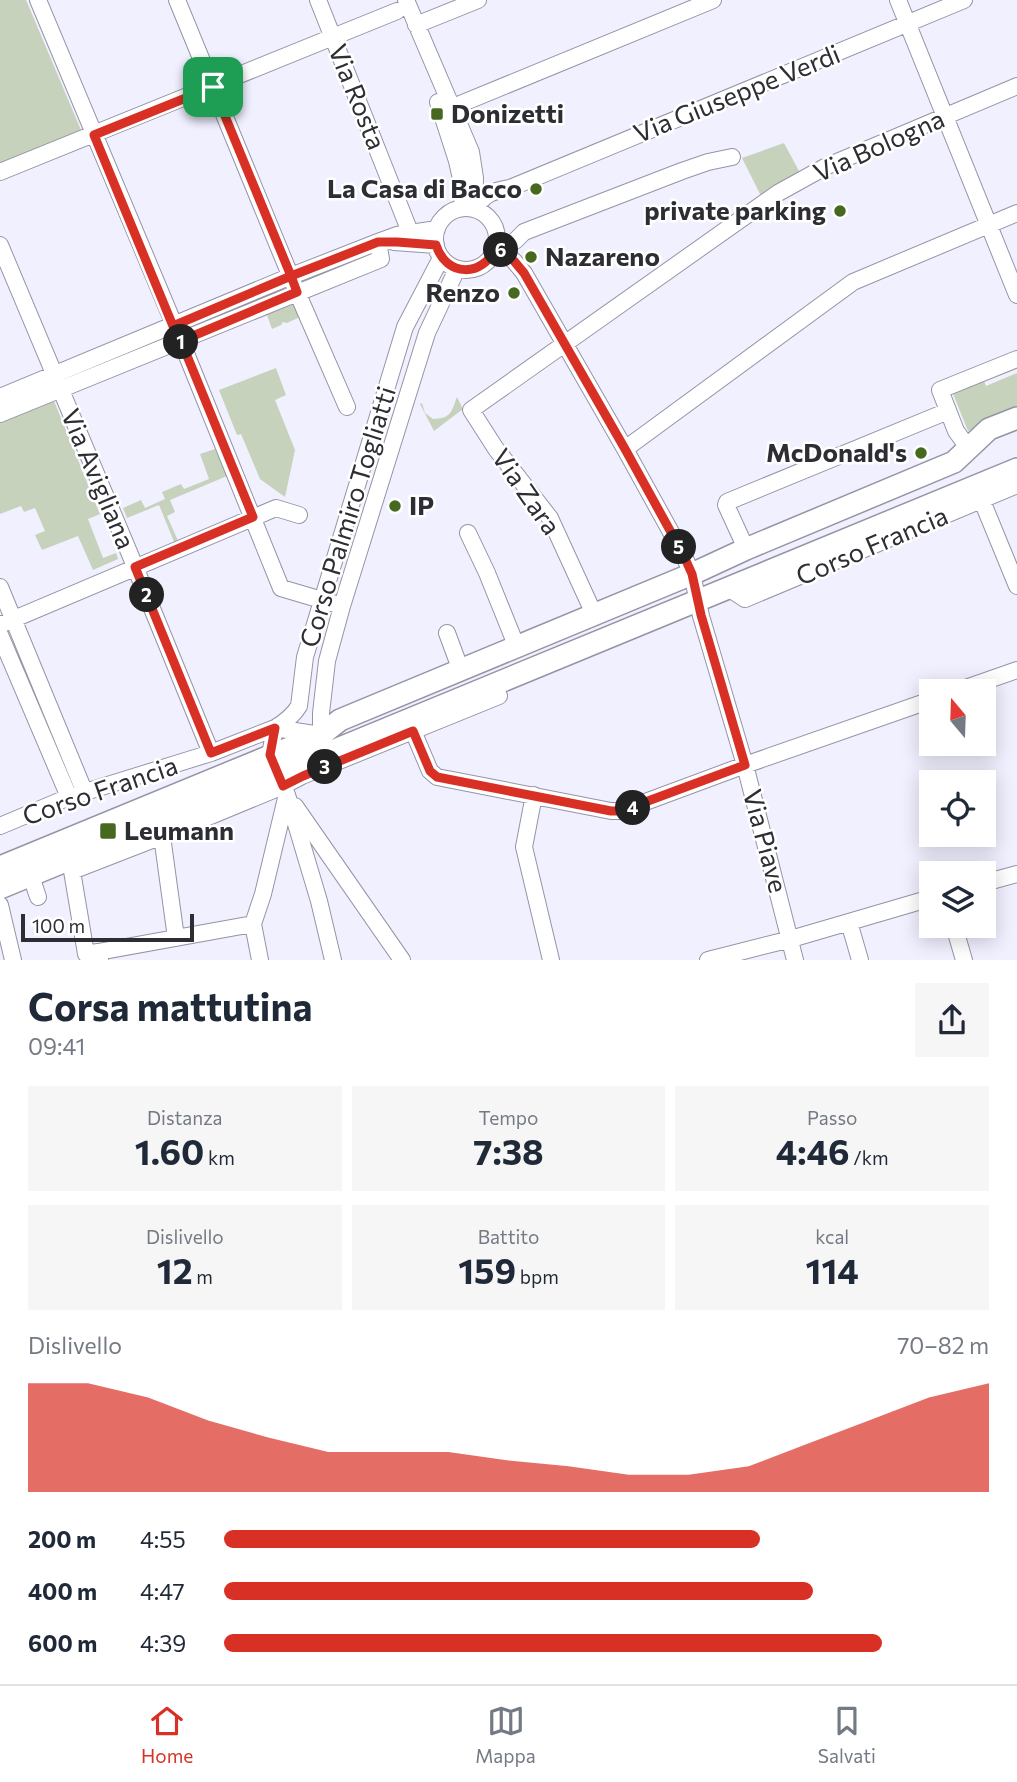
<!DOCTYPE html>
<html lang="it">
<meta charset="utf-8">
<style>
body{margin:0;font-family:Commissioner,sans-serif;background:#f6f6f7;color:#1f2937;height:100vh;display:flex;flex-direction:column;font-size:26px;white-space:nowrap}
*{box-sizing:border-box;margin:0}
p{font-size:23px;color:#747a83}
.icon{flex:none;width:38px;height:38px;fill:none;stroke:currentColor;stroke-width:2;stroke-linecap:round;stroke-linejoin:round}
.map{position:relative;height:960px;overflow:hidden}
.side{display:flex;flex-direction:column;background:#fff;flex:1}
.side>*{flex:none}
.needle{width:46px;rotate:341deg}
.buttons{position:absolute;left:919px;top:679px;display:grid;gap:14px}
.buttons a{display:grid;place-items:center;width:77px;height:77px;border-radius:0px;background:#fff;box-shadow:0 4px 18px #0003;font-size:35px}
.scale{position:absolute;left:21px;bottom:18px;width:173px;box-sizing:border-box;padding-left:7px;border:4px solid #2d2d34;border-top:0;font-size:19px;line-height:24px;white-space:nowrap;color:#2d2d34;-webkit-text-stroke:5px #fff;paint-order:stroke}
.pin{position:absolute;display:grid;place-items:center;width:60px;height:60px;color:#fff;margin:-30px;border-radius:14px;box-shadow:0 4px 10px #0006}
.km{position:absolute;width:35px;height:35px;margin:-18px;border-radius:50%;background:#222;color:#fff;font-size:19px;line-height:35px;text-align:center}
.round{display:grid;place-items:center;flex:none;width:74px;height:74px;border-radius:0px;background:#f6f6f7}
.summary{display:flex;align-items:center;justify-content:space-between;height:119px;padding:0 28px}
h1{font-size:38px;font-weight:700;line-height:52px}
.figures{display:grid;grid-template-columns:repeat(3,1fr);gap:10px;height:119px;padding:7px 28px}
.figures div{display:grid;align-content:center;border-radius:0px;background:#f6f6f7;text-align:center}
.figures b{font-size:35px;font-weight:700}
.figures small{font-size:19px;font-weight:400}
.figures p{font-size:19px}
.chart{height:196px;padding:14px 28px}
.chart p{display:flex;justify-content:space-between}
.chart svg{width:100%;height:126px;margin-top:7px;fill:#d93025;opacity:.7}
ul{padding:0 28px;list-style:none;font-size:23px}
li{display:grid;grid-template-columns:112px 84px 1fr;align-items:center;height:52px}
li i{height:18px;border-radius:9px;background:#d93025}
.menu{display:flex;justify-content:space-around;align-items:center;height:98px;border-top:2px solid #e0e1e3;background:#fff;font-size:19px;color:#747a83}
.menu a{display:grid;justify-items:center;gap:4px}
.menu .active{color:#d93025}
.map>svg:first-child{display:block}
.green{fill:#c6d2bc}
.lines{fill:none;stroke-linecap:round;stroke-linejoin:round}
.minor-casing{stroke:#9594a5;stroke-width:18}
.major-casing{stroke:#9594a5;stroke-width:24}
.minor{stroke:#fff;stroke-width:16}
.major{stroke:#fff;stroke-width:21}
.route-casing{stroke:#fff;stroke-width:14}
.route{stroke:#d93025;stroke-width:9}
.poi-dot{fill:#47691f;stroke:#fff;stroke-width:2.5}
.labels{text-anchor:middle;stroke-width:5;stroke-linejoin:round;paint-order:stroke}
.street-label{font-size:26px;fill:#2d2d34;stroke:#fff}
.poi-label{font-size:26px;font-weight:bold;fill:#2d2d34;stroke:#fff;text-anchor:start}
</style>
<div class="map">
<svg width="1017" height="960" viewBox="0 0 1017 960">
<rect width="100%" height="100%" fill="#f0f0ff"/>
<path class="green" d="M0,0h26l55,130 -81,33z
M784,143l15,28 -37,27 -20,-40z
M295,304l5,13 -13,6 -4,-1 -2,3 -9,4 -5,-14z
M276,368l10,27 -11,5 20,50 -10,47 -25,-18 -19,-45 -4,1 -18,-45z
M1017,373v38l-49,20 -16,-40 31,-13 3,8z
M457,397l6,12 -29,22 -14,-27 2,-1 3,10 8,6c18,-1 18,-6 24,-22z
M54,401l46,113 -12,5 15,39 13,-5 2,6 -25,11 -15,-34 -36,14 -7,-15 10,-4 -10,-23 -11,4 -3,-6 -21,8v-91z
M215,449l12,27 -57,24 5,12 -8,4 12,27 -4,1 -16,-39 -32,13 -4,-10 18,-8 4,8 20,-9 -3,-7 19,-8 3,5 25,-10 -9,-25z"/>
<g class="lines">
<defs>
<path id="minor" d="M38,0l143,341 100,247 61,18
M177,0l120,292 50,115
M318,0l92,232
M406,0l65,152 4,26 -1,31
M898,0l119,295
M416,25l62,-25
M438,102l19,59 4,18 2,29
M441,112l272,-112
M0,172l397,-161
M435 239a31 31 0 1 1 62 0a31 31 0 1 1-62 0Z
M474,209c11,-15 18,-18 36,-21l454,-188
M515,241l9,-9 158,-61 26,-9 24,-5
M394,242l42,3
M0,245l129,307 82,201
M496,247l18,14 10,12 101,176 58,105 9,20 9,42 44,149 50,195
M0,397l291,-121 87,-34 19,-7 40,-6
M0,414l381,-155 -3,-17
M625,449l228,-167 164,-69
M969,449l-13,-18 -16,-41 77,-31
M978,491l39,95
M468,533l19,40 29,72
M743,542l-17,-37 1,-3 221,-91
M0,587l85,206
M728,588l17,11 272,-114
M594,614l-44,-96 -54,-69 -25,-39 307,-217 47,-26 192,-81
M0,625l276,-117 23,7
M447,633l13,35
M0,635l69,162
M957,691l60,-21
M413,731l17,40 7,6 174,34h10l124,-46 186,-65
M323,741l-2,-6v-22l6,-52 15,-55 85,-273 30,-64
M534,795l-10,52 27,113
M295,806l107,154
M0,826l69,-29 142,-44 64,-25 46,7
M162,836l14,102
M69,863l3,8 14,83 12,-2 2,8
M72,871l90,-35 121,-50 19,-10 197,-80 -5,-11
M31,876l7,21
M984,883l33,-9
M0,905l13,55
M849,922l11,38
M954,926l10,34
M98,952l155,-28
M260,960l-7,-36 10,-30 23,-96
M333,960l-14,-59 -23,-77 -9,-29 -17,-40 5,-27c10,-6 18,-12 24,-22l6,-49 100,-330 36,-69
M708,960l83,-21 140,-41"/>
<path id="major" d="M0,867l321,-132 19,-15 352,-146 54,-25 208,-87 35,-33 28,-11
M0,888l1017,-419"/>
</defs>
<use href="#minor" class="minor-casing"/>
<use href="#major" class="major-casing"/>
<use href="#minor" class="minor"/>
<use href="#major" class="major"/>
</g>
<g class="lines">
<defs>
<path id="route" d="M213,87l78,189 6,16 -116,49 72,176 -118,50 76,186 64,-25 -5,27 13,31 20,-10 110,-45 17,40 7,6 174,34h10l124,-46 -44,-150 -9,-41 -9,-20 -58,-105 -101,-176 -10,-12 -18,-14c-13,31 -50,30 -60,-2l-39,-3h-19l-87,34 -118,50 -79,-191 119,-48"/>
</defs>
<use href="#route" class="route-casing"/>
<use href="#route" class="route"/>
</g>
<g class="poi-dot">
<rect x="430" y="107" width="14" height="14" rx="3.5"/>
<circle cx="536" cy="189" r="7"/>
<circle cx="840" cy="211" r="7"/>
<circle cx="531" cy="257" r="7"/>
<circle cx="514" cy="293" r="7"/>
<circle cx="921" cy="453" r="7"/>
<circle cx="395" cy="506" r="7"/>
<rect x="99" y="822" width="18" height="18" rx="3.5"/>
</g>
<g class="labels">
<g class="street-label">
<text transform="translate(737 94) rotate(-22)" y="9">Via Giuseppe Verdi</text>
<text transform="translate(357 97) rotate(68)" y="9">Via Rosta</text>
<text transform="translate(879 146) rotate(-24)" y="9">Via Bologna</text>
<text transform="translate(98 479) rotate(67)" y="9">Via Avigliana</text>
<text transform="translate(526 492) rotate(55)" y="9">Via Zara</text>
<text transform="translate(348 517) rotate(-73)" y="9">Corso Palmiro Togliatti</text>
<text transform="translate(872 546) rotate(-23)" y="9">Corso Francia</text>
<text transform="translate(100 791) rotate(-19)" y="9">Corso Francia</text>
<text transform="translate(765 841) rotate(75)" y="9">Via Piave</text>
</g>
<g class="poi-label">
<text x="451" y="123">Donizetti</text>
<text x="522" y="198" text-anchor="end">La Casa di Bacco</text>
<text x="826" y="220" text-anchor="end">private parking</text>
<text x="545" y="266">Nazareno</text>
<text x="500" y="302" text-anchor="end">Renzo</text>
<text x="907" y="462" text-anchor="end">McDonald's</text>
<text x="409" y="515">IP</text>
<text x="124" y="840">Leumann</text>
</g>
</g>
</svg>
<div class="buttons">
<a><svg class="needle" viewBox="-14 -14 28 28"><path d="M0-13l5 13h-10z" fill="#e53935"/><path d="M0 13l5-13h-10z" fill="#747a83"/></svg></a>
<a><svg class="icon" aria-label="locate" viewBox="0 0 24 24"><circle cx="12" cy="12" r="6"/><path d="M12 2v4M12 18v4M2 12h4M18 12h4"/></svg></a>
<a><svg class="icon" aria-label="layers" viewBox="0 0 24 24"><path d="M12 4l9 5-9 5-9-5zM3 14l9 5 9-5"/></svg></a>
</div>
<div class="scale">100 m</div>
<div class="pin" style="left:213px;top:87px;background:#1e9e55"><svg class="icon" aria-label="arrive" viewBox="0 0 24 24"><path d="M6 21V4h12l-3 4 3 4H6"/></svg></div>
<b class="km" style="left:181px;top:342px">1</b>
<b class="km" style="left:147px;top:595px">2</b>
<b class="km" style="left:325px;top:767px">3</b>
<b class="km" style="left:633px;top:808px">4</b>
<b class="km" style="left:679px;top:547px">5</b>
<b class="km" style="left:501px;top:250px">6</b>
</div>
<section class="side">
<div class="summary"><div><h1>Corsa mattutina</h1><p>09:41</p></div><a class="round"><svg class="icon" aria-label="share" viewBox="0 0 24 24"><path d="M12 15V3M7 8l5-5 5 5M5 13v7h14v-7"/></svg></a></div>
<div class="figures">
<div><p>Distanza</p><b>1.60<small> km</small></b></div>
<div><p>Tempo</p><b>7:38</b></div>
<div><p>Passo</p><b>4:46<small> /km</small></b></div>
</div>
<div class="figures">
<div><p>Dislivello</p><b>12<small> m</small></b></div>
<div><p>Battito</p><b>159<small> bpm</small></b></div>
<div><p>kcal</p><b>114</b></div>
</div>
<div class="chart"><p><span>Dislivello</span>70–82 m</p>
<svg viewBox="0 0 160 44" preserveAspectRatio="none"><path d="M0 44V6L10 6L20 11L30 19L40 25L50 30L60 30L70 30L80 33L90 35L100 38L110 38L120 35L130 27L140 19L150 11L160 6V44z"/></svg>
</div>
<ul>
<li><b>200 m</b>4:55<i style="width:70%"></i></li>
<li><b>400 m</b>4:47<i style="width:77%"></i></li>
<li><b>600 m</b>4:39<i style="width:86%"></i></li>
</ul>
</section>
<nav class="menu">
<a class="active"><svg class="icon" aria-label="home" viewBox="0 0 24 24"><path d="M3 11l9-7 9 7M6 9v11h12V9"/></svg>Home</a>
<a><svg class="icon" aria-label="map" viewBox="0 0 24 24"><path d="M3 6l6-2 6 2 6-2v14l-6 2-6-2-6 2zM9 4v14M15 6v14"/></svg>Mappa</a>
<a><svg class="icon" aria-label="saved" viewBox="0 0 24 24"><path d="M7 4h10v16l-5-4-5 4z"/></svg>Salvati</a>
</nav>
